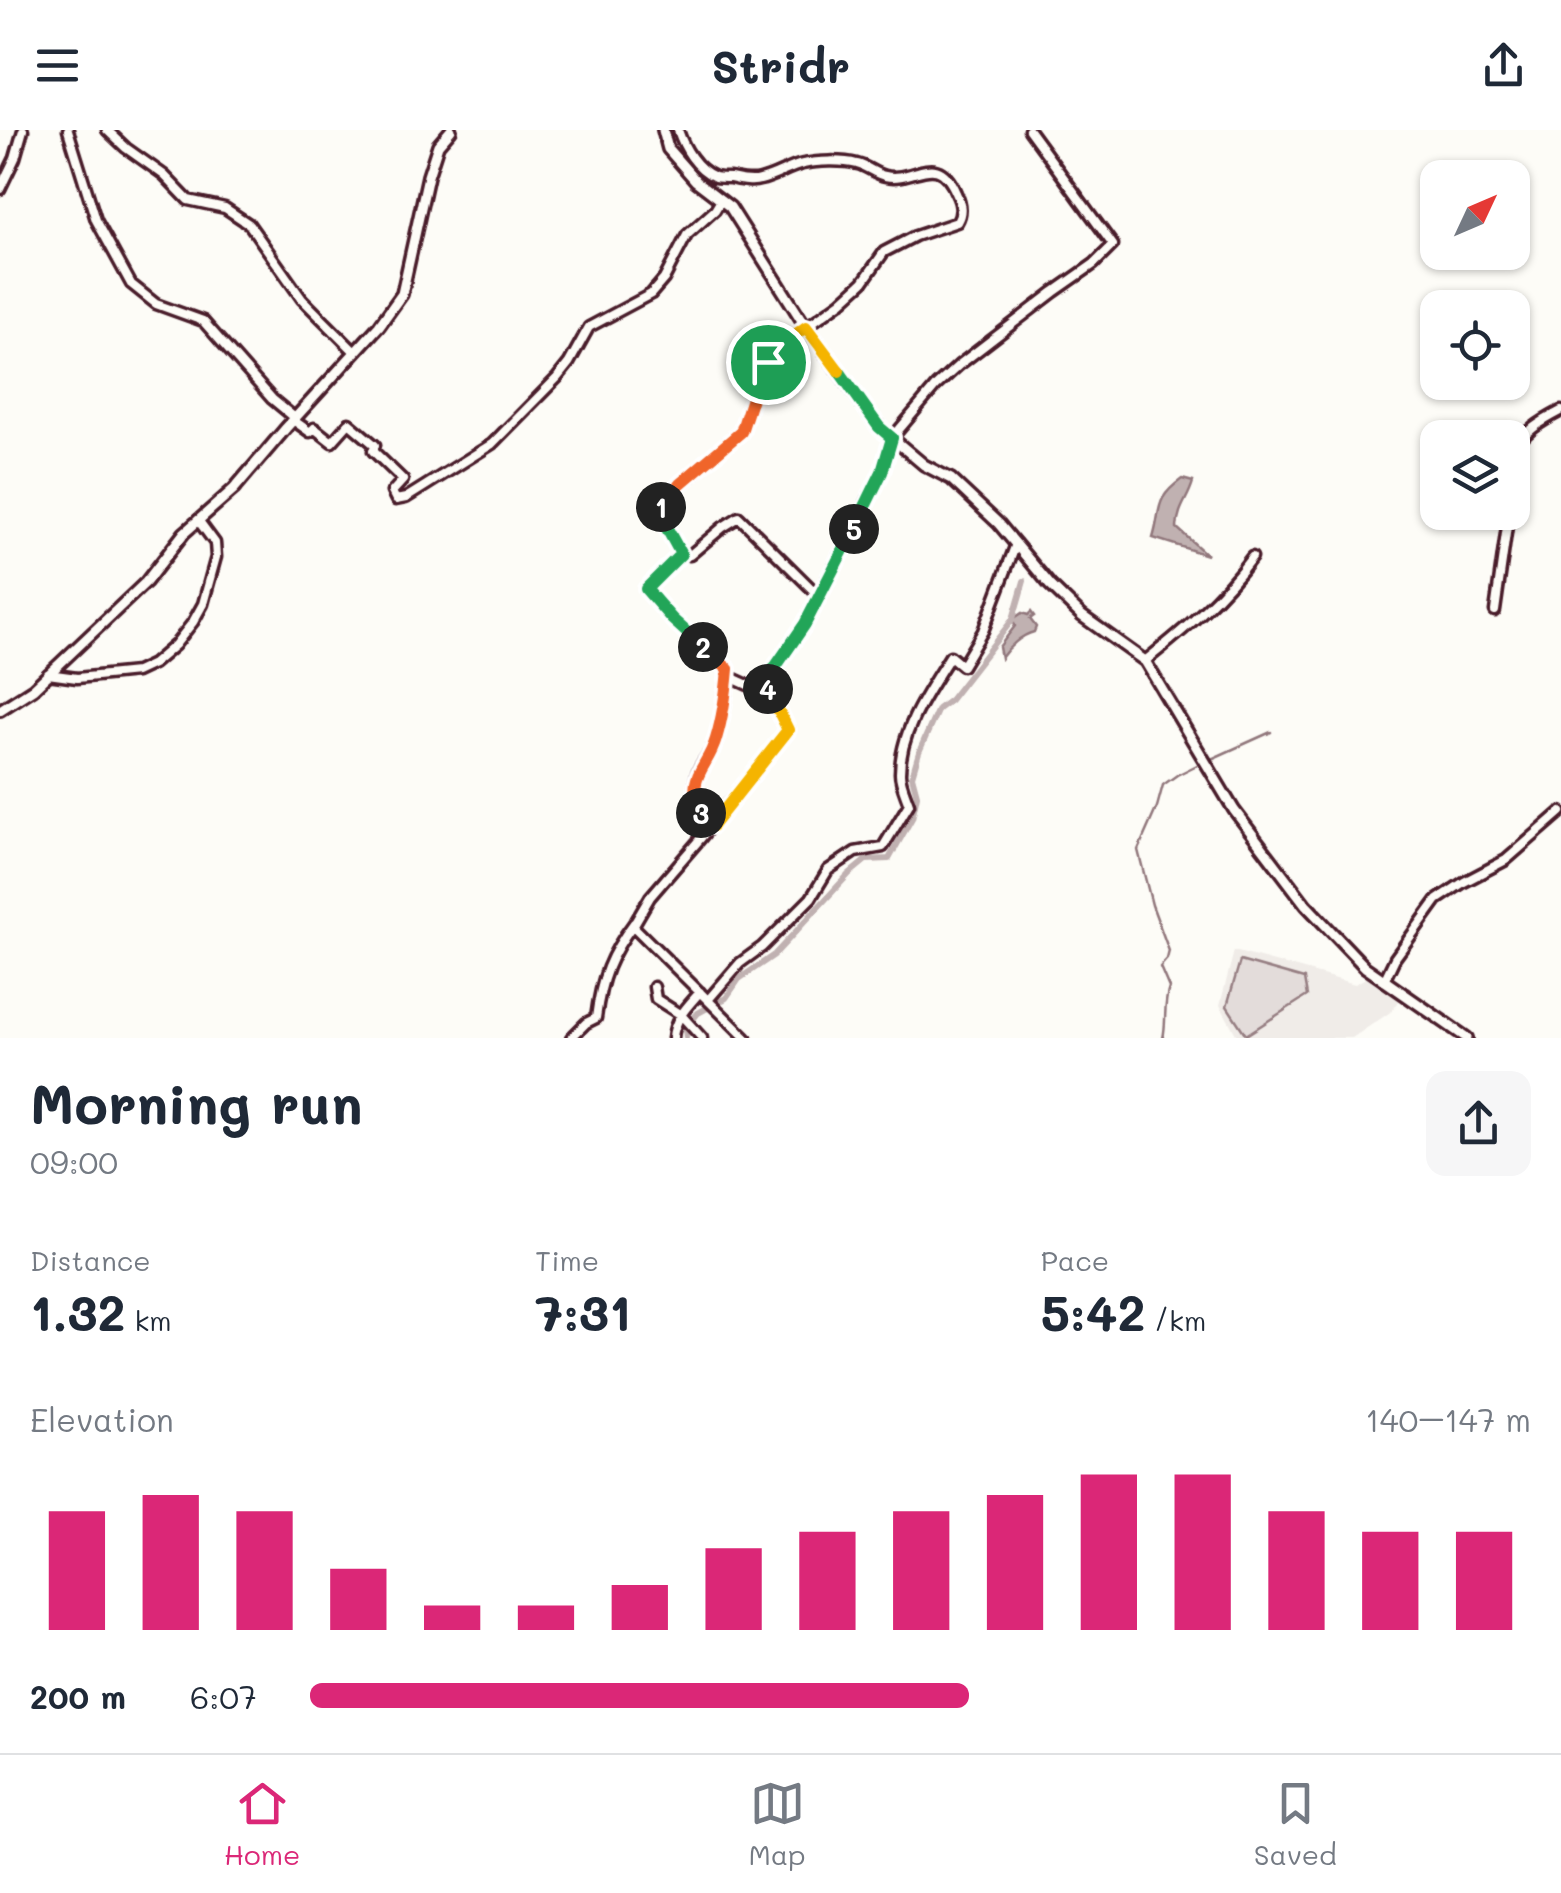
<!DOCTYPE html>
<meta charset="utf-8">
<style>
body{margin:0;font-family:Mali,sans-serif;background:#f6f6f7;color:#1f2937;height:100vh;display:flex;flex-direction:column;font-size:38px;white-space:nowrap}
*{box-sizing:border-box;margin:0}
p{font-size:32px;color:#747a83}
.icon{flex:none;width:55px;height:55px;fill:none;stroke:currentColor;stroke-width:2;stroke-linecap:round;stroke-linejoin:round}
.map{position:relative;height:908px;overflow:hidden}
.side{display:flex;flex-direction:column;background:#fff;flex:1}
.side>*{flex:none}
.needle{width:65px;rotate:46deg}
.tools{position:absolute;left:1420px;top:30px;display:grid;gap:20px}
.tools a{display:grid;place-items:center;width:110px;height:110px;border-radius:20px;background:#fff;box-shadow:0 2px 8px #0004;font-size:50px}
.pin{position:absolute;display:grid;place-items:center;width:85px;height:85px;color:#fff;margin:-42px;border:5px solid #fff;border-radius:50%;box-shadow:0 2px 10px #0007}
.km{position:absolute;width:50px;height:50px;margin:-25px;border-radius:50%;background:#222;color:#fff;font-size:28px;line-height:50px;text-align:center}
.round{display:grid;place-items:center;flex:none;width:105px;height:105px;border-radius:20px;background:#f6f6f7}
.overview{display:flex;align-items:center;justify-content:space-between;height:170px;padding:0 30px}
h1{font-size:55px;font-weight:700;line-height:75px}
.figures{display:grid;grid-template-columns:repeat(3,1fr);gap:15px;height:170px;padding:10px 30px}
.figures div{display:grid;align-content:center}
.figures b{font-size:50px;font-weight:700}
.figures small{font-size:28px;font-weight:400}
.figures p{font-size:28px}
.chart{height:280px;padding:20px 30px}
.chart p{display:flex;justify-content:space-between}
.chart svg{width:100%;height:180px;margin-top:10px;stroke:#db2777;stroke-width:6}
ul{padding:0 30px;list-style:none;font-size:32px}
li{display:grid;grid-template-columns:160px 120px 1fr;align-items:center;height:75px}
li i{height:25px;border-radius:12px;background:#db2777}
header{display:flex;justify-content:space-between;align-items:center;height:130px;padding:0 30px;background:#fff;font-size:45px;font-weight:700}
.dock{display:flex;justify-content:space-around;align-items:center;height:140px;border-top:2px solid #e0e1e3;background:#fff;font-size:28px;color:#747a83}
.dock a{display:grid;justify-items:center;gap:5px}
.dock .on{color:#db2777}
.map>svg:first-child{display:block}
.built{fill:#f0ece8}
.green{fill:#e3dcda;stroke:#967e82;stroke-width:2.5}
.water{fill:#c0b1b1;stroke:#91777b;stroke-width:2.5}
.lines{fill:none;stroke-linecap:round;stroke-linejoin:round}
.stream{stroke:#91777b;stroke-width:2.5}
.canal{stroke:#c0b1b1;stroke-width:6}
.minor-casing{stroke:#4a1f2b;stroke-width:15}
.major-casing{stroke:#4a1f2b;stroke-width:16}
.minor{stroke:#fdfcf7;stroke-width:8}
.major{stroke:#fdfcf7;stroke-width:9}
.split-1-casing{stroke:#fff;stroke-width:20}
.split-2-casing{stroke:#fff;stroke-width:20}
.split-3-casing{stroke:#fff;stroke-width:20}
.split-4-casing{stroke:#fff;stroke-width:20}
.split-5-casing{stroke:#fff;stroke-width:20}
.split-6-casing{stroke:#fff;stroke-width:20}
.split-7-casing{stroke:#fff;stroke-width:20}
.split-1{stroke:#f0652b;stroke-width:12}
.split-2{stroke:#22a559;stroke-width:12}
.split-3{stroke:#f0652b;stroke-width:12}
.split-4{stroke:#f5b400;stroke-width:12}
.split-5{stroke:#22a559;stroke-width:12}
.split-6{stroke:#22a559;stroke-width:12}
.split-7{stroke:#f5b400;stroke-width:12}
</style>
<header><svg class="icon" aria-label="menu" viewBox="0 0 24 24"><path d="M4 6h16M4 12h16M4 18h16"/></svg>Stridr<svg class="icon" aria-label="share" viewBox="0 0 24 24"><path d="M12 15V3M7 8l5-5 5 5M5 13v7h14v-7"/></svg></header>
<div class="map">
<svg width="1561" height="908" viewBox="0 0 1561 908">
<rect width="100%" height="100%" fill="#fdfcf7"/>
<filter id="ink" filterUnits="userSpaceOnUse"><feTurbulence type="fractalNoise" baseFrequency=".01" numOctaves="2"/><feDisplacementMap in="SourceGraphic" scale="20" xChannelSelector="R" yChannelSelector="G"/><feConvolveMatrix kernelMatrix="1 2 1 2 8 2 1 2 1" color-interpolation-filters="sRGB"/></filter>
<g filter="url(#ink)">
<path class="built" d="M1234,821l121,33 14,-8 31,24 -8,11 -40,27h-114l-18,-33z"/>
<path class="green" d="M1240,831l64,18 3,17 -61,39 -19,-29z"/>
<path class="water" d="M1182,349l11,3c-5,18 -15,25 -16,46l30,27 -54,-17c9,-29 0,-38 29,-59z
M1031,482l3,4 -4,3 6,8 -2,5c-13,3 -26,16 -33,26l-2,-11 16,-21 -2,-7 9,-6 6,2z"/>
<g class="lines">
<path class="stream" d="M1209,630l62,-28
M1163,908c4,-17 0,-33 6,-50l-9,-21 7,-8 2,-8 -17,-46 -14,-55 19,-43 6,-22 14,-10 24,-12"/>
<path class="canal" d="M686,908l-1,-9 13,-16 28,-15 13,-19 35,-24 75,-81 17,-14 23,-1 23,-41 5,-23 -5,-19 7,-24 19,-43 12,-9 63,-81 11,-38"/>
<defs>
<path id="minor" d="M68,0l28,90 35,64 25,20 47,17 69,78 23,19
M107,0l19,18 38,27 24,25 37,8 24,16 53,75 53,53
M678,0c6,18 18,39 37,47 5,1 10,1 15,1 10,2 21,5 30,2 15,-3 29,-13 43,-16 15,-3 39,-4 54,0 10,2 18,10 28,12 30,7 52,-28 71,17 5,10 7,19 1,29l-42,14 -31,16 -21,30 -22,20 -60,43 -13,17 -16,36 -11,33 -61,54 -18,19 -3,10 22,40 -35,35 26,30 56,50c-1,24 -5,48 -12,71 -4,12 -15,22 -19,34 -6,18 2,39 15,51
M0,59l15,-31 8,-28
M293,290l17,12 4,-4 18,14 17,-19 26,22 -2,6 30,29 -11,12 4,8 10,-2 86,-54 65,-66 12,-15 20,-36 62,-33 13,-15 23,-44 28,-25 6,-10
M1512,322c13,-21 28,-30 49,-41
M681,424l9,1 33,-28 16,-10 80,79
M1495,481l14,-99
M1145,531c39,-31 77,-63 107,-104
M48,544l29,4 59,-6 17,-8 22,-19 18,-23 10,-18 13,-47 -1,-14 -17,-23
M728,546l31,14 6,-8
M1384,851l11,-23 42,-58 27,-18 42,-22 55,-48
M654,857l2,12 25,16 21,23
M708,870l32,-37 22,-16 49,-49 17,-28 27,-18 28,-5 26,-43c-3,-9 -9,-21 -9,-31 0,-43 29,-83 50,-117l12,10 21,-35 33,-87
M571,908l15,-15 10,-5c5,-40 14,-63 38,-95
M673,908c1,-19 15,-32 27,-46
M746,908l-113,-112 17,-29 50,-58 88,-109 -23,-48 40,-58 77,-152 10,-34 44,-52 23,-21 95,-73 40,-28 19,-19 -84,-115"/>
<path id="major" d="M663,0l5,19 28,32 34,26 76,120 73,100 45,38 27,14 48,45 51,61 32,31 63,45 89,149 72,95 59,62 102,71
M0,580l33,-21 113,-107 38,-49 50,-44 52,-61 93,-102 23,-32 26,-118 10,-31 13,-15"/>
</defs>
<use href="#minor" class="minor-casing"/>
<use href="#major" class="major-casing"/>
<use href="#minor" class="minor"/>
<use href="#major" class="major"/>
</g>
</g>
<g class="lines" filter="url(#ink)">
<defs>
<path id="split-1" d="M661,377l19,-23 61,-52 11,-34 16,-36"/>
<path id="split-2" d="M661,377l-2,7 22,40 -35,35 26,30 31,28"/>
<path id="split-3" d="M701,683c-16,-38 6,-43 15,-74 7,-23 10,-46 12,-70l-25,-22"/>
<path id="split-4" d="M701,683l11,13 76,-96 -20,-41"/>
<path id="split-5" d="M768,559l-3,-7 40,-58 49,-95"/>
<path id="split-6" d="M839,241l40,56 13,11 -10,34 -28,57"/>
<path id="split-7" d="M768,232l13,-17 25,-18 33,44"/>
</defs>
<use href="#split-1" class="split-1-casing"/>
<use href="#split-2" class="split-2-casing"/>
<use href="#split-3" class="split-3-casing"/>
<use href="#split-4" class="split-4-casing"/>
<use href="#split-5" class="split-5-casing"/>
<use href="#split-6" class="split-6-casing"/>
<use href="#split-7" class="split-7-casing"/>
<use href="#split-1" class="split-1"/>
<use href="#split-2" class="split-2"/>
<use href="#split-3" class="split-3"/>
<use href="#split-4" class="split-4"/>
<use href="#split-5" class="split-5"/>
<use href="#split-6" class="split-6"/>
<use href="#split-7" class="split-7"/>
</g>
</svg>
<div class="tools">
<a><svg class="needle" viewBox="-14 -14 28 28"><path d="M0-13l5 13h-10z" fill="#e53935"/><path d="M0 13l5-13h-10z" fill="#747a83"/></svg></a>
<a><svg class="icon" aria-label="locate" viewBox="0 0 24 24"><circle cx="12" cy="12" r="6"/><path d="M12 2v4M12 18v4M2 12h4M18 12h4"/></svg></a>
<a><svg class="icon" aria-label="layers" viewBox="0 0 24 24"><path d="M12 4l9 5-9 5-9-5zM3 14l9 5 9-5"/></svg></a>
</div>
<div class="pin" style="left:768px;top:232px;background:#1e9e55"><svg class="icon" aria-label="arrive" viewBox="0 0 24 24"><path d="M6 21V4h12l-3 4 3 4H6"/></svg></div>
<b class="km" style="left:661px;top:377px">1</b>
<b class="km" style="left:703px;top:517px">2</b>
<b class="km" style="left:701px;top:683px">3</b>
<b class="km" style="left:768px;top:559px">4</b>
<b class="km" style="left:854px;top:399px">5</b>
</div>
<section class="side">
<div class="overview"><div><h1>Morning run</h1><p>09:00</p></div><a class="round"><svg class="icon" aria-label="share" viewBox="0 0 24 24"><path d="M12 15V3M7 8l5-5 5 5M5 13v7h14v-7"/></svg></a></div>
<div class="figures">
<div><p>Distance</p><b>1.32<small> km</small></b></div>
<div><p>Time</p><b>7:31</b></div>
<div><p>Pace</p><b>5:42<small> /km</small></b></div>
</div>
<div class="chart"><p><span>Elevation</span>140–147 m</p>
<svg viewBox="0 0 160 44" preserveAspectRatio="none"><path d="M5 44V15M15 44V11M25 44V15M35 44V29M45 44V38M55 44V38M65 44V33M75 44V24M85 44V20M95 44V15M105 44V11M115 44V6M125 44V6M135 44V15M145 44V20M155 44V20"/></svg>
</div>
<ul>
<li><b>200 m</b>6:07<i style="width:54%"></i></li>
</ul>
</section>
<nav class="dock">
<a class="on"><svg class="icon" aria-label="home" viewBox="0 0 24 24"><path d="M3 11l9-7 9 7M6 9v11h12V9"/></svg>Home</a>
<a><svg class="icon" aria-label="map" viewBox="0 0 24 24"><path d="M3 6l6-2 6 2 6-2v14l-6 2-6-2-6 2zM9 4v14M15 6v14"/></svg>Map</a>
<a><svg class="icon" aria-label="saved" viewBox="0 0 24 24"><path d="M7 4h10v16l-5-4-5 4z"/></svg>Saved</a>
</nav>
